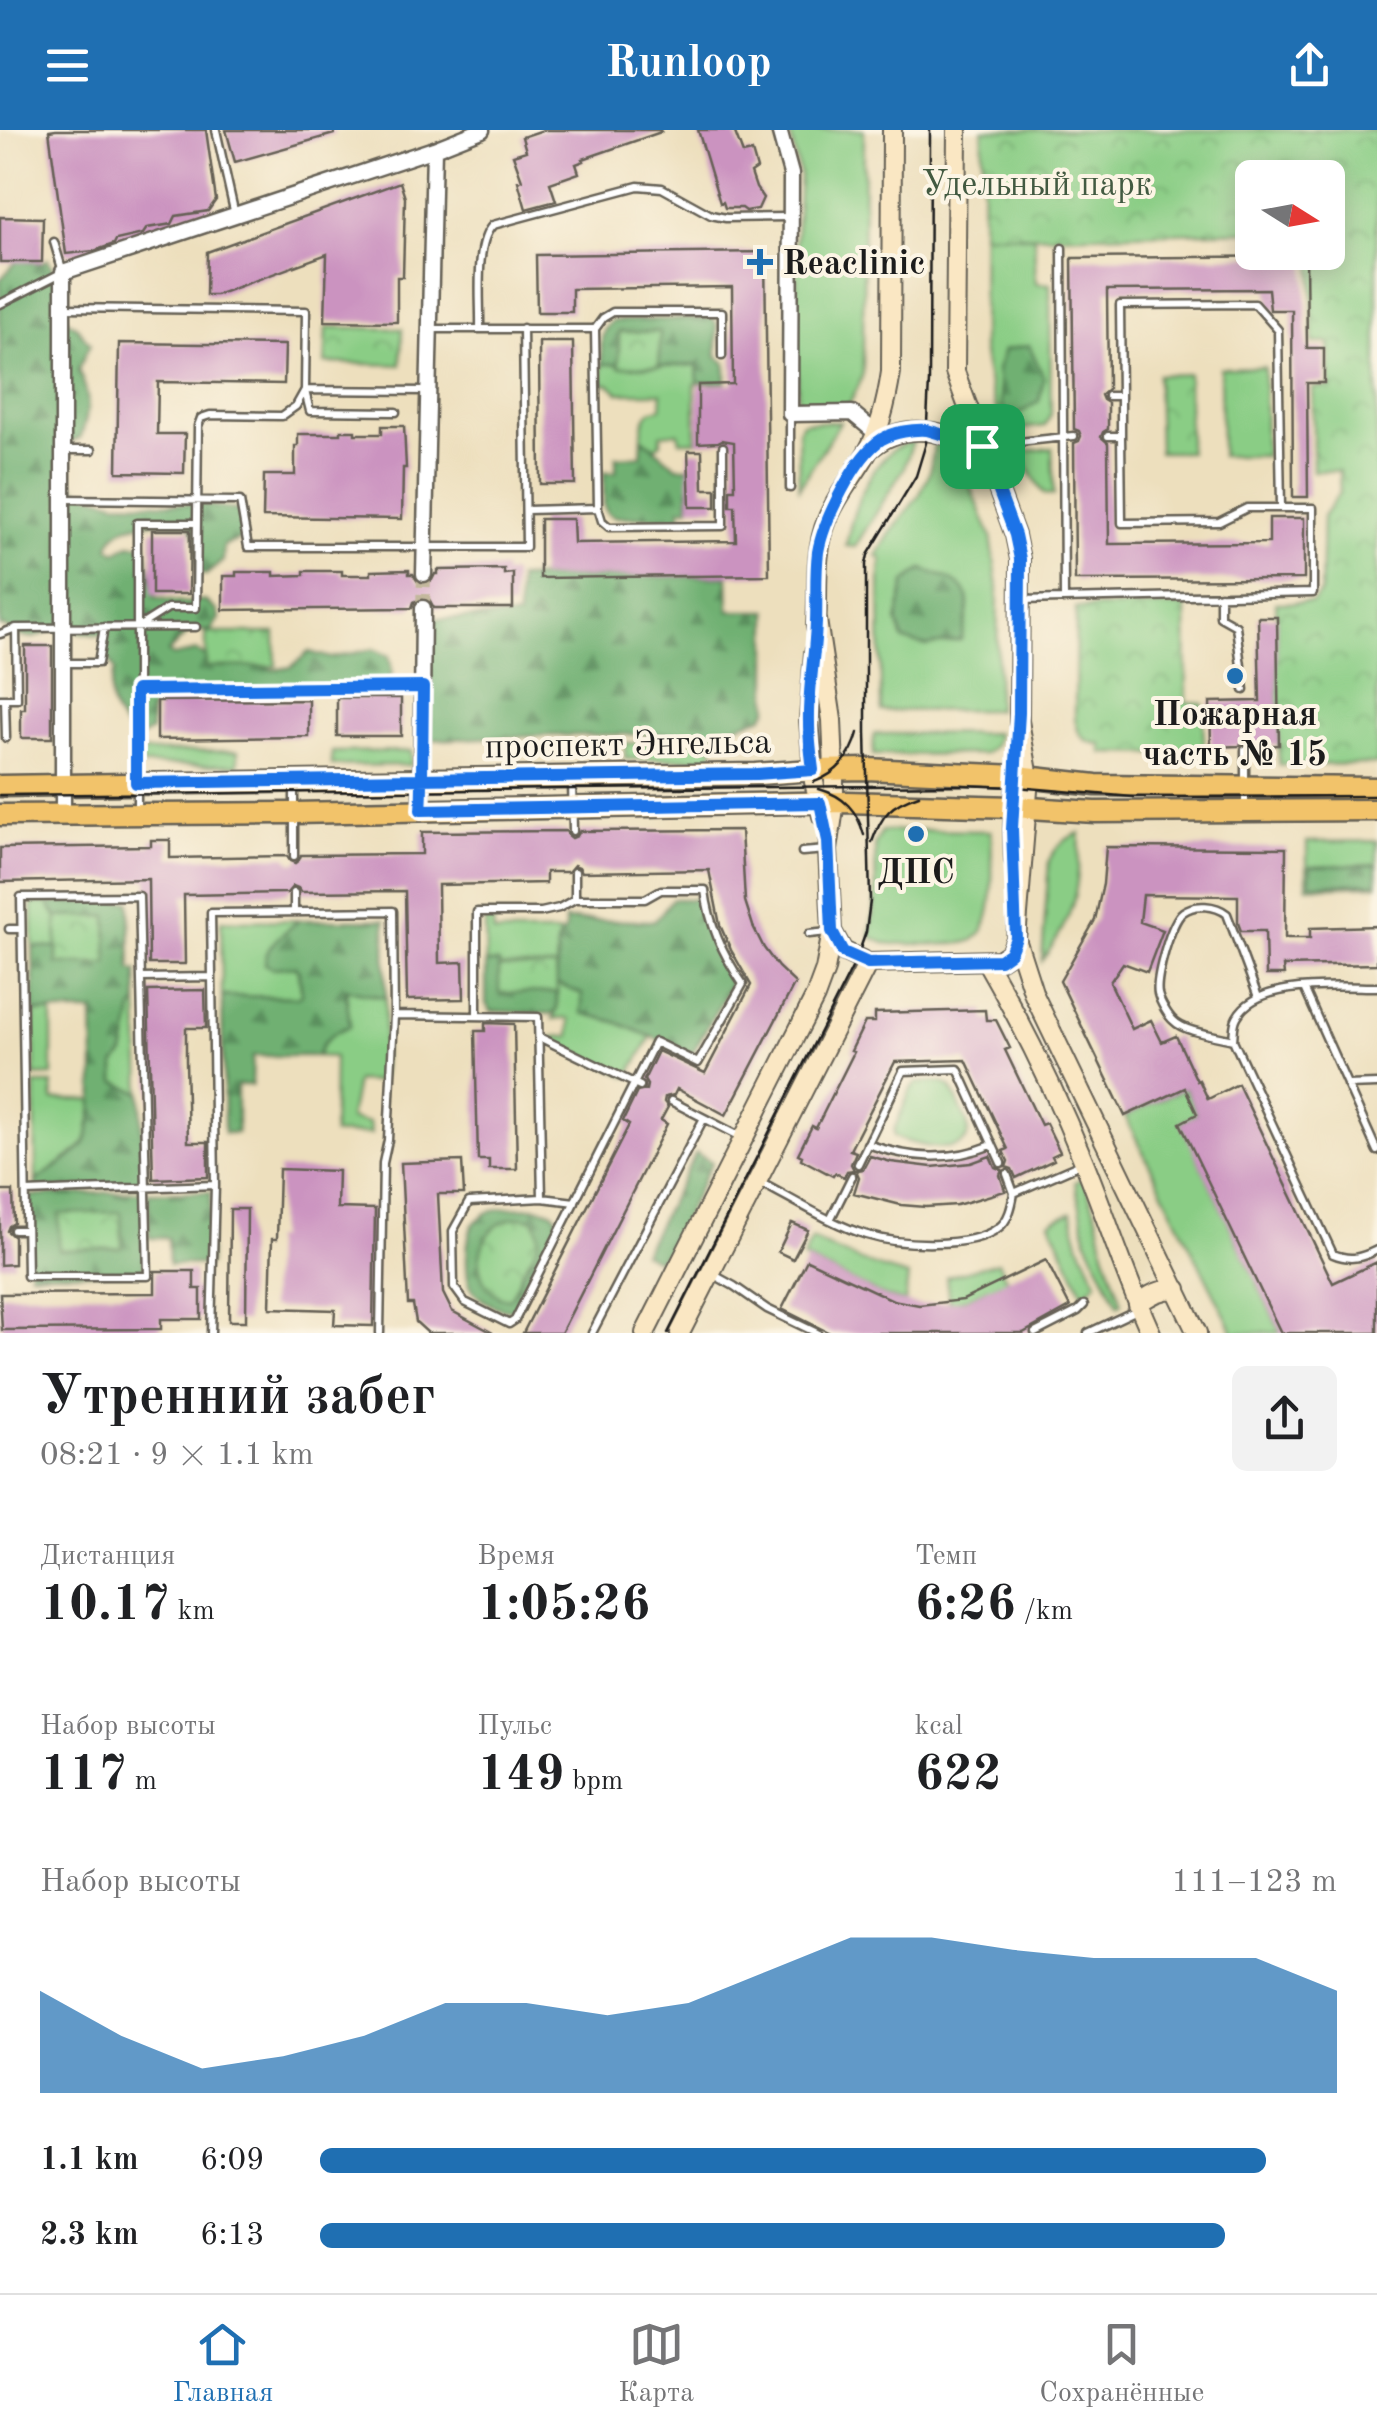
<!DOCTYPE html>
<html lang="ru">
<meta charset="utf-8">
<style>
body{margin:0;font-family:"Old Standard TT",serif;background:#f2f2f2;color:#202124;height:100vh;display:flex;flex-direction:column;font-size:38px;white-space:nowrap}
*{box-sizing:border-box;margin:0}
p{font-size:32px;color:#757577}
.icon{flex:none;width:55px;height:55px;fill:none;stroke:currentColor;stroke-width:2;stroke-linecap:round;stroke-linejoin:round}
.map{position:relative;height:1203px;overflow:hidden}
.drawer{display:flex;flex-direction:column;background:#fff;flex:1}
.drawer>*{flex:none}
.needle{width:65px;rotate:101deg}
.controls{position:absolute;left:1235px;top:30px;display:grid;gap:20px}
.controls a{display:grid;place-items:center;width:110px;height:110px;border-radius:15px;background:#fff;box-shadow:0 5px 25px #0003;font-size:50px}
.pin{position:absolute;display:grid;place-items:center;width:85px;height:85px;color:#fff;margin:-42px;border-radius:20px;box-shadow:0 5px 15px #0006}
.round{display:grid;place-items:center;flex:none;width:105px;height:105px;border-radius:15px;background:#f2f2f2}
.headline{display:flex;align-items:center;justify-content:space-between;height:170px;padding:0 40px}
h1{font-size:55px;font-weight:800;line-height:75px}
.metrics{display:grid;grid-template-columns:repeat(3,1fr);gap:15px;height:170px;padding:10px 40px}
.metrics div{display:grid;align-content:center}
.metrics b{font-size:50px;font-weight:800}
.metrics small{font-size:28px;font-weight:400}
.metrics p{font-size:28px}
.chart{height:280px;padding:20px 40px}
.chart p{display:flex;justify-content:space-between}
.chart svg{width:100%;height:180px;margin-top:10px;fill:#1f6fb2;opacity:.7}
ul{padding:0 40px;list-style:none;font-size:32px}
li{display:grid;grid-template-columns:160px 120px 1fr;align-items:center;height:75px}
li i{height:25px;border-radius:12px;background:#1f6fb2}
header{display:flex;justify-content:space-between;align-items:center;height:130px;padding:0 40px;background:#1f6fb2;color:#fff;font-size:45px;font-weight:800}
.dock{display:flex;justify-content:space-around;align-items:center;height:140px;border-top:2px solid #e0e0e0;background:#fff;font-size:28px;color:#757577}
.dock a{display:grid;justify-items:center;gap:5px}
.dock .active{color:#1f6fb2}
.map>svg:first-child{display:block}
.grass{fill:#8acd85;stroke:#537450;stroke-width:2.5}
.forest{fill:url(#forest-firs);stroke:#466647;stroke-width:2.5;fill-rule:evenodd}
.park{fill:url(#park-crowns);stroke:#537450;stroke-width:2.5}
.building{fill:#cb93c0}
.lines{fill:none;stroke-linecap:round;stroke-linejoin:round}
.street-tunnel{stroke:#c3b89d;stroke-width:14;stroke-dasharray:14 7;stroke-linecap:butt}
.lane-casing{stroke:#656054;stroke-width:11}
.street-casing{stroke:#656054;stroke-width:19}
.secondary-casing{stroke:#656054;stroke-width:22}
.primary-casing{stroke:#656054;stroke-width:25}
.lane{stroke:#fff;stroke-width:6}
.street{stroke:#fff;stroke-width:14}
.secondary{stroke:#fae7c3;stroke-width:18}
.primary{stroke:#f2c36a;stroke-width:20}
.tram{stroke:#1c1c1c;stroke-width:2.5}
.route-casing{stroke:#fff;stroke-width:20}
.route{stroke:#1a73e8;stroke-width:12}
.poi-dot{fill:#1f6fb2;stroke:#fcf5e5;stroke-width:4}
.labels{text-anchor:middle;stroke-width:8;stroke-linejoin:round;paint-order:stroke}
.park-label{font-size:35px;fill:#425a41;stroke:#fcf5e5}
.poi-label{font-size:35px;font-weight:bold;fill:#1c1c1c;stroke:#fcf5e5}
.street-label{font-size:35px;fill:#1c1c1c;stroke:#fcf5e5}
</style>
<header><svg class="icon" aria-label="menu" viewBox="0 0 24 24"><path d="M4 6h16M4 12h16M4 18h16"/></svg>Runloop<svg class="icon" aria-label="share" viewBox="0 0 24 24"><path d="M12 15V3M7 8l5-5 5 5M5 13v7h14v-7"/></svg></header>
<div class="map">
<svg width="1377" height="1203" viewBox="0 0 1377 1203">
<defs>
<pattern id="forest-firs" width="22" height="20" patternUnits="userSpaceOnUse" patternTransform="scale(2.5)"><rect width="22" height="20" fill="#6fb072"/><path d="M5 1l3.5 6h-7zM16 11l3.5 6h-7z" fill="#5a8e5d"/></pattern>
<pattern id="park-crowns" width="20" height="18" patternUnits="userSpaceOnUse" patternTransform="scale(2.5)"><rect width="20" height="18" fill="#8acd85"/><path d="M2 6a3 3 0 1 1 6 0M12 15a3 3 0 1 1 6 0" fill="none" stroke="#76af72"/></pattern>
</defs>
<rect width="100%" height="100%" fill="#fcf5e5"/>
<filter id="ink" filterUnits="userSpaceOnUse"><feTurbulence type="fractalNoise" baseFrequency=".01" numOctaves="2"/><feDisplacementMap in="SourceGraphic" scale="20" xChannelSelector="R" yChannelSelector="G"/><feConvolveMatrix kernelMatrix="1 2 1 2 8 2 1 2 1" color-interpolation-filters="sRGB"/></filter>
<filter id="wash" filterUnits="userSpaceOnUse"><feTurbulence type="fractalNoise" baseFrequency=".0048" numOctaves="4" result="noise"/><feDisplacementMap in="SourceGraphic" scale="40" xChannelSelector="R" yChannelSelector="G"/><feGaussianBlur stdDeviation="2.25" result="paint"/><feColorMatrix in="noise" values="0 0 0 0 0 0 0 0 0 0 0 0 0 0 0 0 0 1.4 0 .05"/><feComposite in="paint" operator="in"/></filter>
<g filter="url(#wash)">
<rect width="100%" height="100%" fill="#eddfbd"/>
<path class="grass" d="M789,0h75l-1,243 -4,12 -11,22h-50l-2,-166 4,-67z
M983,0l36,106h15l2,47 14,1 1,130 -6,12 -39,5c-13,-27 -20,-54 -24,-84z
M602,234h17l1,3 78,-2v18l-3,1 1,57h-16l-2,-9 -17,2v9l-7,5 -12,-10c-1,-11 2,-19 8,-27l11,-3 1,-15h-43l-10,-9h-6z
M1264,237l1,89h-44l-1,-88z
M806,292h34l-41,66 -1,-58 4,-7z
M913,311l-9,27 -49,79 -9,-1c6,-33 19,-72 45,-95 6,-5 15,-7 22,-10z
M935,311l14,8 14,20 28,67 7,51 -1,123 -116,1 -1,-139 2,-13 -5,-3 12,-21 31,-41 10,-22z
M1052,318l2,47 -10,-1 -26,-42z
M997,603c-1,12 -4,16 -14,21l-110,1 1,-21z
M625,613h88v16h-88z
M238,621v14h-97v-13z
M411,621v14l-79,1v-14z
M920,700l71,1c0,25 9,98 -20,110 -16,6 -59,2 -78,3l-9,-1 -14,-7 6,-41 -1,-51 7,-13h31v7h6z
M1080,703c-2,58 -3,80 -38,128l7,-101c8,-14 16,-22 31,-27z
M1377,711v44l-70,2v-45z
M32,773h16l9,14v30h-24z
M299,790l-11,10 -15,38 21,-2 4,4 4,24 -5,3 -75,-1 -1,-75z
M485,790h8l1,13h67l-4,12 -1,22h-57l-1,-4h-12z
M557,854l25,10 1,19 33,9 36,13 -24,42 -75,-36v-4l17,-1v-17h-17l4,-9z
M345,859l41,9 -4,78 -4,6 -22,-1 -7,38 20,4 2,11h-38l1,-77 -16,-1c3,-16 17,-25 32,-30z
M138,873l3,90 -26,-11v-17l9,-11 9,-44z
M34,882h18v63l-17,1z
M918,953c9,0 23,-3 31,3 5,5 8,15 11,21 3,6 8,15 8,22 3,31 -59,16 -74,7v-6l16,-39 3,-5z
M35,954h17l1,16h41l-7,40 -9,10 -42,31z
M1185,958l12,26 -16,9 100,210h-47l-109,-217z
M1083,1048l14,38 7,35 18,52 -4,2 -31,-65 -12,-58z
M1071,1082l9,33 17,37 -13,13 -34,-73z
M812,1109c32,17 62,28 96,37l-3,27 -28,-10 -74,-35z
M998,1132l8,16 3,1 -46,21 -14,3 -3,-26z"/>
<path class="forest" d="M48,129l10,22 -3,31 23,16 12,16 -12,26c13,26 12,41 2,68l-21,10 1,22 21,22 35,10 82,2 40,6 5,16 -4,14 -15,5 -1,16 -17,14 -8,-1 -1,-34 -7,-15c-25,-3 -74,-9 -81,22l7,5 13,-8 16,1 10,52 32,6 17,-3 13,11 2,7 -8,13h-21l-22,21 5,4 24,-5 20,12 25,-2 32,9 17,-3 18,-15 22,6 42,-9 16,7 3,15 -4,19 -36,6 -36,-13 -37,14 -74,-9 -23,10 -24,-3 -7,4v32l-13,8c-24,-18 -35,-39 -23,-68l-8,-15 1,-20 -32,-4 -12,-10c-11,6 -26,19 -40,15 -9,-2 -15,-9 -24,-11v-346l17,-19 24,2z
M708,188l6,2 3,6v30l9,7v19l-28,1 -1,-18 -38,1v-34h-39l-1,32h-17c0,-16 -4,-34 11,-43z
M1029,215l15,33 -5,23 -24,16 -13,-8 -5,-39 7,-20z
M642,308l35,29h21v20l-9,1v20h-8v9h-67l-7,-4 -3,-7v-34h12v-15l25,-1z
M923,439c48,17 52,20 38,71l-34,6 -24,-6 -6,-18 8,-40z
M728,446l1,35h39v97l-6,9 -48,16 -179,3 -105,4v-121l88,-2v-39z
M1377,734v19l-67,1v-18z
M672,769h27c7,31 14,59 32,85l-39,70 -76,-32 -34,-9v-19l-25,-10v-39l4,-12 4,-1v-12l90,1z
M130,771l1,69 6,1 1,32 -5,7 -9,44 -9,11v17l26,11 2,90 -2,2 -105,4v-8c13,-10 43,-26 50,-40 12,-25 7,-99 7,-129h-59l-1,-65h24v17l50,-48 -50,1 -9,-14z
M299,790h86l1,78 -40,-9 4,37c-15,5 -29,14 -32,30h-65l-1,29h-15v48h-13l-2,-137 75,1 5,-3 -3,-23 -4,-5 -22,2 -8,-4c0,-21 20,-31 34,-44z
M486,833h13l1,30 57,-1v18l-4,4 -62,-3 -5,-7z
M696,1023l16,9 -44,88 -11,10 -14,-7z
M142,1061l2,81 -114,1 -1,-77z
M148,1062h63l-2,72 -40,1 -1,-27h-19z
M533,1077c13,2 22,1 25,15l-44,87c-14,3 -34,-8 -42,-20 -8,-12 -6,-52 1,-64 3,-4 8,-8 12,-11 13,-8 33,-6 48,-7zM485,1107l47,21c-9,9 -13,19 -15,32l-18,7z"/>
<path class="park" d="M983,0h394v634l-98,1 -3,-162 36,-1 9,-10 2,-76 17,-24 -1,-21h-26v-83l17,-1 -1,-44h-16l-1,-90 16,-1v-74h-76v53l-199,5 -71,-2z
M327,197l75,2 -1,36 -76,-2z
M619,202h41l-1,34 -40,1z
M1188,244l1,78h-30l-2,-77z
M1186,476l1,96 16,1 1,52 -102,-2v-9c-18,-1 -24,-8 -27,-25l1,-111z
M206,503h69l1,33 -70,1z
M107,786l1,48h-51v-47z
M499,837h57l1,25 -58,1z
M121,1082l1,36 -63,2v-36z
M522,1087l12,3c12,20 0,31 -10,48 -7,11 -6,21 -16,31 -44,-10 -35,-80 14,-82z"/>
<g id="blocks">
<path class="building" d="M56,0h150l10,70 -8,11 -32,5 -4,8 -25,4 -4,6 -27,6 -2,4 -20,7 -28,3 -17,-123z
M226,0h108v4l-99,28z
M543,0h117l1,2 -78,27 1,2 -8,3 3,9 -29,10 6,18 -30,8 -8,-28 4,-1 -9,-25 13,-4 -4,-14z
M698,0h36l9,24 9,-2 5,17 -6,4 5,15 7,10 -5,11 -12,2 -4,-3h-17l-2,-6 -3,1z
M400,52l5,16 -2,79h-6v45l-72,-1 2,-67 -111,41h-10l1,-43z
M0,87l43,1 -1,44h-42z
M765,122l4,323 -229,3v-59h33l1,24 162,-2 -1,-35h-5v-17h5l-1,-47 -12,-2 -4,2 -20,1v-58l35,-1 -1,-97 -160,2v23h-35l-1,-57z
M1306,126l1,92h17v35h-17l1,114h-15l-1,-187h-22l-2,-21 -161,1 1,99 -7,6 2,5 5,3v26l-5,3 -2,5 7,6 1,101 160,-1v-25h35v61l-229,1 -1,-137 5,-2 2,-5 -2,-5 -5,-2 -2,-171z
M539,212h34l2,142h-35z
M119,213l166,2 -1,39 -126,-2 -1,52h28l-1,39 -67,-1z
M382,296h22l2,42h-3l-1,51 -139,-2 1,-42h31v-29h3v-12h43v-3h14v3h27z
M688,321h14l1,38h13v18h-26z
M152,400h38l-1,64h-37z
M504,439v5l9,-1v35h-79l-5,-9 -7,-1 -8,4 -2,6 -189,2v-34h13v-4h38v4l30,-1v-4h38v4h29v-4l38,-1v4h4l5,8 7,3 7,-5 3,-6h3v-4z
M1258,487h19l2,128 -29,1 -6,-3 -5,3 -28,1 -1,-45 50,-1z
M25,516h27v92h-31v-29h4z
M337,568h64v38h-64z
M309,570v37l-152,2v-38z
M741,700l4,71 8,25 11,22 14,19 17,16 -69,132 -49,-26 -3,6 -9,2 -1,5 4,5 -7,13 6,4 -106,209h-38l106,-208 -6,-4 14,-29 9,-2 1,-5 -3,-5 14,-29 47,22 46,-88 -20,-35 -11,-25 -11,-55 -127,2 -3,-5 -5,-2 -6,7h-22v11l-108,2 1,78 24,-1 1,37 -57,1 -2,-109 -104,1 -3,-4 -5,-2 -6,7 -103,2 1,69h-36l-1,-85 -148,3v-34l151,-2v-6h19v18l117,-2 3,5 5,2 4,-3 2,-5 121,-1v-22l144,-1 2,4 4,3 5,-2 3,-5z
M1106,717l180,1 -1,90h25v-10l67,-2v38l-94,2 1,9h-18l-1,-44h-24l-3,-8v-27l-95,-1 -3,27 23,8 -16,42 -24,-9 -13,19 22,47 19,-9 11,22 14,-6 21,45 2,-1 9,19 30,-15 95,199 44,-21v71h-96l-101,-210 17,-9 -12,-26 -60,28 -65,-135 35,-61 8,-36z
M205,860l1,38h-20v33l2,81h20v35l-55,2 -5,-188z
M985,880l1,10h10l14,28 -5,2 36,75 5,-2 14,29 -8,4 2,4 -38,18 -4,-9 -6,-2 2,-6 -5,-10 5,-2 -42,-89 -71,2 -45,88 6,2 -5,12 3,6 -7,1 -3,6 -9,-4 -2,3 -32,-17 1,-3 -4,-2 14,-28 4,2 38,-76 -3,-1 14,-29h10v-9z
M485,893l29,1 3,145h-28v-9h-11l-3,-129h10z
M870,1026l21,6 41,5 39,-4 19,-7 5,11 7,3 -2,5 5,16 -48,14 -31,2 -25,-2 -47,-12 5,-16 -3,-7 7,-1z
M462,1031l2,33h-26l5,99 9,18 41,22h-65l-12,-11 -3,-18h-5l-7,-141z
M279,1039l59,2 -1,37 38,1 -2,117 -39,-1 1,-15 -65,-2 2,-69h5z
M0,1061h13l1,32 -5,3 -2,5 7,6v27l-14,1z
M230,1079h17l-1,112h-17z
M792,1093l16,7 -15,29 -15,-7z
M807,1130l86,40 26,5 44,-5 83,-40 24,47 -47,26h-193l-48,-24z
M155,1141h39v18h7v30h-40v10l-159,1 -2,-36 155,-1z"/>
</g>
</g>
<g filter="url(#ink)">
<use href="#blocks" fill-opacity="0" stroke="#656054" stroke-width="2.5"/>
<g class="lines">
<path class="street-tunnel" d="M423,478l1,-34"/>
<defs>
<path id="lane" d="M216,0l19,85
M1062,118l2,351
M0,174l63,-32 -9,-30
M64,178l242,3 -1,79 122,1
M432,199h163l3,179 -71,2
M480,199c1,-27 -6,-86 13,-104l145,-39 24,2 49,27 15,3 62,-1
M595,199l8,-11 10,-6h109v44
M305,261l5,20 86,1
M1108,266h13l-1,-91 135,-1 23,26 3,178
M1121,266v40
M983,316l91,-10
M64,320h28
M790,358v-74
M64,369l176,2 8,46h278l-3,-219
M598,378l4,13 7,6 114,-1v-79
M1220,465v22l16,9 8,64
M1021,470l292,-7v-85h-66l-28,14 -97,1 -1,-87h-13
M138,497l30,-19h28l2,-182 3,-8 9,-3 72,1 14,-10 9,-16
M0,504l16,-6
M66,533h32l6,-36
M136,560l285,-3
M0,569h17l-1,-71 180,-1
M5,569l1,39
M1245,620v58
M572,652l1,49
M294,653v73
M137,682v-289h60
M802,722l25,-2
M575,742v27
M294,763v18
M139,766l9,380h-121l-6,-379z
M9,799h12
M809,804l19,-2
M141,848l71,-1 -1,-64 182,-2 1,104 -6,125 -5,23 -3,170
M1377,857c-37,0 -120,-8 -140,30 -4,7 -3,15 -4,23l100,214c17,7 28,4 44,-4
M1304,858l73,163
M394,885l144,2 4,181
M477,886v-104h64l18,-4 16,-9h70l16,-9h44c4,35 18,65 38,94l-45,79 -43,-21 -140,278 -6,4 -44,-22 -11,-15 -1,-56 16,-29 73,-4 33,4
M539,907l101,49
M1233,910c-15,-4 -49,-8 -59,-19 -6,-5 -14,-19 -16,-27 -3,-15 13,-73 25,-82 12,-9 33,-7 44,2l31,83
M1347,955l30,-1
M671,971l72,37
M867,1014c44,15 82,18 125,1
M858,1034l45,-93 55,-2 43,94
M1007,1044l7,19
M761,1053c33,17 72,42 106,52 32,10 103,14 131,-7 11,-7 14,-23 16,-35l69,-30
M26,1062l189,-7
M831,1088l21,-42
M14,1100h12
M714,1145l20,11 33,23 50,24
M211,1203l4,-148 -3,-208
M592,1203l112,-215
M1035,1203l43,-22 6,-6
M1088,1203l51,-24"/>
<path id="street" d="M779,0l12,44 -1,240 62,-1 24,20
M424,444l10,-425
M421,680l2,-202
M63,684v-542l371,-123 48,-19"/>
<path id="secondary" d="M870,319c36,-31 71,-16 112,-3
M817,490l15,100 2,49v39l-6,42 4,81 11,20 25,12 131,-3 11,-7 6,-14 13,-161 -10,-57 1,-162 -5,-24 -60,-163 2,-242
M816,497c3,-36 -3,-72 11,-107 10,-25 27,-44 40,-67 14,-25 20,-53 24,-81l1,-242
M814,523l-5,67 5,62 8,34
M1014,730l-1,-31 4,-63
M1016,809l18,56 163,338
M986,831c37,64 70,132 98,201 23,56 41,115 67,171
M1138,1175c11,-11 23,-16 39,-16
M645,1203l170,-336 10,-27 7,-39
M680,1203l188,-370"/>
<path id="primary" d="M0,656l756,-12 57,-4 54,-1 150,7 79,9 281,3
M0,685l294,-2 553,-11 166,5 82,5 282,-2"/>
</defs>
<use href="#lane" class="lane-casing"/>
<use href="#street" class="street-casing"/>
<use href="#secondary" class="secondary-casing"/>
<use href="#primary" class="primary-casing"/>
<use href="#lane" class="lane"/>
<use href="#street" class="street"/>
<use href="#secondary" class="secondary"/>
<use href="#primary" class="primary"/>
<path class="tram" d="M814,652c23,-8 38,-26 44,-49
M819,659c25,7 38,21 45,46
M0,665l959,-10 57,2 117,10 244,-1
M872,712c10,-28 19,-38 47,-47
M668,1203l188,-373 10,-28 4,-31 -4,-169v-168l2,-9 48,-79 10,-33 3,-62 1,-251"/>
</g>
</g>
<g class="lines" filter="url(#ink)">
<defs>
<path id="route" d="M982,316l-55,-16c-14,-1 -33,2 -45,9 -27,17 -59,83 -64,113 -3,24 -1,47 -2,70 -1,34 -8,68 -7,101 0,16 2,31 4,47l-57,4 -620,9v-93l287,-3 -1,89c0,11 0,23 -1,34l399,-7 8,38 4,90 11,21 25,11 132,-3 10,-7 6,-15 -4,-109 7,-116 1,-154 -5,-24 -33,-89"/>
</defs>
<use href="#route" class="route-casing"/>
<use href="#route" class="route"/>
</g>
<g class="poi-dot">
<path d="M755 117h10v10h10v10h-10v10h-10v-10h-10v-10h10z"/>
<circle cx="1235" cy="546" r="10"/>
<circle cx="916" cy="704" r="10"/>
</g>
<g class="labels">
<g class="park-label">
<text x="1037" y="65">Удельный парк</text>
</g>
<g class="poi-label">
<text x="782" y="144" text-anchor="start">Reaclinic</text>
<text x="1235" y="595">Пожарная<tspan x="1235" dy="40">часть № 15</tspan></text>
<text x="916" y="753">ДПС</text>
</g>
<g class="street-label">
<text transform="translate(628 613) rotate(-1)" y="12">проспект Энгельса</text>
</g>
</g>
</svg>
<div class="controls">
<a><svg class="needle" viewBox="-14 -14 28 28"><path d="M0-13l5 13h-10z" fill="#e53935"/><path d="M0 13l5-13h-10z" fill="#757577"/></svg></a>
</div>
<div class="pin" style="left:982px;top:316px;background:#1e9e55"><svg class="icon" aria-label="arrive" viewBox="0 0 24 24"><path d="M6 21V4h12l-3 4 3 4H6"/></svg></div>
</div>
<section class="drawer">
<div class="headline"><div><h1>Утренний забег</h1><p>08:21 · 9 × 1.1 km</p></div><a class="round"><svg class="icon" aria-label="share" viewBox="0 0 24 24"><path d="M12 15V3M7 8l5-5 5 5M5 13v7h14v-7"/></svg></a></div>
<div class="metrics">
<div><p>Дистанция</p><b>10.17<small> km</small></b></div>
<div><p>Время</p><b>1:05:26</b></div>
<div><p>Темп</p><b>6:26<small> /km</small></b></div>
</div>
<div class="metrics">
<div><p>Набор высоты</p><b>117<small> m</small></b></div>
<div><p>Пульс</p><b>149<small> bpm</small></b></div>
<div><p>kcal</p><b>622</b></div>
</div>
<div class="chart"><p><span>Набор высоты</span>111–123 m</p>
<svg viewBox="0 0 160 44" preserveAspectRatio="none"><path d="M0 44V19L10 30L20 38L30 35L40 30L50 22L60 22L70 25L80 22L90 14L100 6L110 6L120 9L130 11L140 11L150 11L160 19V44z"/></svg>
</div>
<ul>
<li><b>1.1 km</b>6:09<i style="width:93%"></i></li>
<li><b>2.3 km</b>6:13<i style="width:89%"></i></li>
</ul>
</section>
<nav class="dock">
<a class="active"><svg class="icon" aria-label="home" viewBox="0 0 24 24"><path d="M3 11l9-7 9 7M6 9v11h12V9"/></svg>Главная</a>
<a><svg class="icon" aria-label="map" viewBox="0 0 24 24"><path d="M3 6l6-2 6 2 6-2v14l-6 2-6-2-6 2zM9 4v14M15 6v14"/></svg>Карта</a>
<a><svg class="icon" aria-label="saved" viewBox="0 0 24 24"><path d="M7 4h10v16l-5-4-5 4z"/></svg>Сохранённые</a>
</nav>
